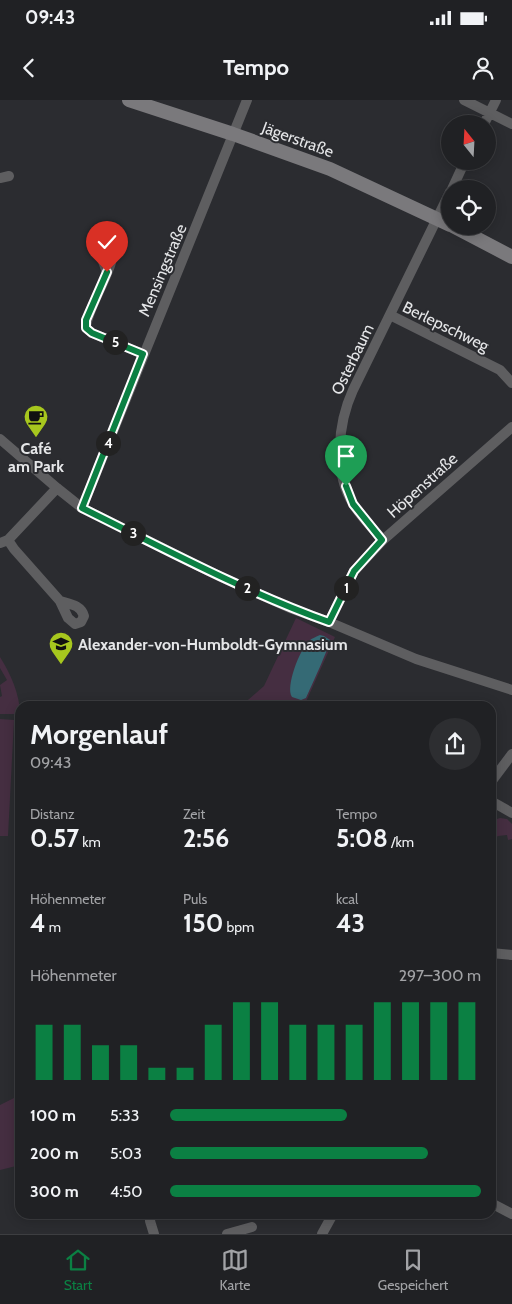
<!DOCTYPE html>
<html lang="de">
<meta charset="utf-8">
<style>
body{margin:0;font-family:Cabin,sans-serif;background:#2d2e31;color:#f1f3f6;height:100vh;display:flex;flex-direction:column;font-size:19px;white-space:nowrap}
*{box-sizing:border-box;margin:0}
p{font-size:16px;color:#a2a3a6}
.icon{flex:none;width:28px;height:28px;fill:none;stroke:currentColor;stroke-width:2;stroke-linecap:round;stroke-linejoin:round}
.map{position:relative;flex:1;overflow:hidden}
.panel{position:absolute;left:15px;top:601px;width:481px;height:518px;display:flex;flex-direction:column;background:#202124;border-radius:15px;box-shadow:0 2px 12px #0003,0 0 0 1px #3d3e41}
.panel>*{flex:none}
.needle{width:32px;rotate:342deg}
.buttons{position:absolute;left:441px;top:15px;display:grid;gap:10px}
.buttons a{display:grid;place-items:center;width:55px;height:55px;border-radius:50%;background:#202124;box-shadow:0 2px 12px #0003,0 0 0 1px #3d3e41;font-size:25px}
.pin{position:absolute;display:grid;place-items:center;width:42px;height:42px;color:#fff;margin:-51px -21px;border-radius:50% 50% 50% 0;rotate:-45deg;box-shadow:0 0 5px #0007}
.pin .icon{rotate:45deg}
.km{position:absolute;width:25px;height:25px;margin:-12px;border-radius:50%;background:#222;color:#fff;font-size:14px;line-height:25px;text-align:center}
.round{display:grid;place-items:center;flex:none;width:52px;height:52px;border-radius:26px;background:#2d2e31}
.head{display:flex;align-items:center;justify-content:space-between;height:85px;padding:0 15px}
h1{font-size:28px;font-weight:700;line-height:38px}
.stats{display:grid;grid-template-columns:repeat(3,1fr);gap:8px;height:85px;padding:5px 15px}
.stats div{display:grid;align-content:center}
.stats b{font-size:25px;font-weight:700}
.stats small{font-size:14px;font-weight:400}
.stats p{font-size:14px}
.chart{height:140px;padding:10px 15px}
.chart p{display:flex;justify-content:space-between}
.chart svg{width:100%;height:90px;margin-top:5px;stroke:#0b8043;stroke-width:6}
ul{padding:0 15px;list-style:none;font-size:16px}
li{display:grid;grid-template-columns:80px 60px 1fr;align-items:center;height:38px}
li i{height:12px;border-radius:6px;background:#0b8043}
.status{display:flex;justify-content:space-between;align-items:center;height:35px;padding:0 25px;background:#202124;direction:ltr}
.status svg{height:14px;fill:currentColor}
header{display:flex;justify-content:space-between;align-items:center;height:65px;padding:0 15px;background:#202124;font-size:22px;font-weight:700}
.tab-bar{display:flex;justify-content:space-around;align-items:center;height:70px;border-top:1px solid #3d3e41;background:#202124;font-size:14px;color:#a2a3a6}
.tab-bar a{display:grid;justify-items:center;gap:2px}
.tab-bar .on{color:#0b8043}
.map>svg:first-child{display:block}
.green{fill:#452e41}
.water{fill:#356a75}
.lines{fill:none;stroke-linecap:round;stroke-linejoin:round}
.street{stroke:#5e5e60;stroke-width:10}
.secondary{stroke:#7a797c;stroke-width:14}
.route-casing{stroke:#fff;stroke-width:10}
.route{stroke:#0b8043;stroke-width:6}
.labels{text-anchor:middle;stroke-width:4;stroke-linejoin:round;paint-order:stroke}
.street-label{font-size:16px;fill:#e5e6e8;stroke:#2b2c30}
.poi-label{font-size:16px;font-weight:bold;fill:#e5e6e8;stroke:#2b2c30}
</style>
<div class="status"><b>09:43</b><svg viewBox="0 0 49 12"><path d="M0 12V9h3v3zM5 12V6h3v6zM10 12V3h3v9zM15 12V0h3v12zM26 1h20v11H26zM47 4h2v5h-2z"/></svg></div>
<header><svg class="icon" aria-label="back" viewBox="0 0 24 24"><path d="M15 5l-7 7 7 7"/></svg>Tempo<svg class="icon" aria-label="person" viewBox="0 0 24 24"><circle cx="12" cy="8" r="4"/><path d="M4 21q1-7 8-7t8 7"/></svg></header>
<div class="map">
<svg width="512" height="1134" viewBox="0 0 512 1134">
<rect width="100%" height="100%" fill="#2b2c30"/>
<path class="green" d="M296,518l39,19 -31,69h-63l23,-20z
M0,557c10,16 20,37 20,57h-20v-17l2,-1 -2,-11 7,-5 -7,-12z
M0,619l14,1 -6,116h-8z
M500,718l7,1 5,5v15l-4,1 -1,-5 -9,1 -7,5v-20z
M20,995v70l-20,5v-65z"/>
<path class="water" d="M320,535l4,1 6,4c0,6 -20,49 -24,58l-5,2 -9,-3c-7,-10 8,-48 17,-56 3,-3 7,-4 11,-6z"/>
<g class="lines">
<path class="street" d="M464,0l48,24
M484,24l12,-24
M0,78l9,-2
M452,89l13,-28
M107,172l-9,-24c3,-6 6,-7 13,-5 11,15 -25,65 -25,85l6,5 51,21
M390,215l110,55 12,13
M0,339l57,49 25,20 139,69 69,31 39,14 87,37 96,31
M82,408l165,-408
M8,440l6,9 46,52 8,17 7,6 6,-2 3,-6c-3,-11 -14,-12 -24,-15
M383,440c-10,-11 -22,-23 -30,-36 -20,-33 -15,-81 0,-114l97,-198
M0,443l8,-3 49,-52
M329,522l25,-51 29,-31 129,-113
M491,682l21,-28
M491,701l21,12
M491,853l21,2
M491,1103l21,11
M151,1114l-1,7 4,13
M227,1134l25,-7
M322,1134l11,-20"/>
<path class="secondary" d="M129,0l104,34 97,35 120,56
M453,126l59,31"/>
</g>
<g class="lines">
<defs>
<path id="route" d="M107,172l-21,48v8l6,5 51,21 -61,154c81,40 161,83 247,114l25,-51 28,-31 -29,-36 -7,-18"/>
</defs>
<use href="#route" class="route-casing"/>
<use href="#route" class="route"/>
</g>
<defs>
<symbol id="cafe-pin" viewBox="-11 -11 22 30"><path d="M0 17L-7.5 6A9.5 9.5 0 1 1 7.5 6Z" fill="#a7c71e" stroke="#2b2c30"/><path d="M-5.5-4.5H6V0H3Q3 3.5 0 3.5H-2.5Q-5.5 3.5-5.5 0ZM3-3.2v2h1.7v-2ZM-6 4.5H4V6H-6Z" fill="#111"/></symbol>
<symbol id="school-pin" viewBox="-11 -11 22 30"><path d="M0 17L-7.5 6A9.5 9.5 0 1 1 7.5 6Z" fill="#a7c71e" stroke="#2b2c30"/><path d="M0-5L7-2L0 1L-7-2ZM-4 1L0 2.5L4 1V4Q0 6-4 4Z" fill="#111"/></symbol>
</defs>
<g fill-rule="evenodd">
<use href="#cafe-pin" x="22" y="303" width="28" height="38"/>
<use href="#school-pin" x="47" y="530" width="28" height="38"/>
</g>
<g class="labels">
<g class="street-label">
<text transform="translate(298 39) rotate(20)" y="6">Jägerstraße</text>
<text transform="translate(162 170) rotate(-67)" y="6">Mensingstraße</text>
<text transform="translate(446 226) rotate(26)" y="6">Berlepschweg</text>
<text transform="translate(352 259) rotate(-64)" y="6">Osterbaum</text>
<text transform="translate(422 385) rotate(-42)" y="6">Höpenstraße</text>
</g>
<g class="poi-label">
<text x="36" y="354">Café<tspan x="36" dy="18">am Park</tspan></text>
<text x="78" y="550" text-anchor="start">Alexander-von-Humboldt-Gymnasium</text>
</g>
</g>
</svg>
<div class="buttons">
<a><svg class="needle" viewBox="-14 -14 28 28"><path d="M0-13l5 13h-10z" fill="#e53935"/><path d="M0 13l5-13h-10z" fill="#a2a3a6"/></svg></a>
<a><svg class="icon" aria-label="locate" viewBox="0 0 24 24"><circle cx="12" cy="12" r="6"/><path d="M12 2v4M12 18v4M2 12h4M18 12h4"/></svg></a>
</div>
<div class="pin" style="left:346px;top:386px;background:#1e9e55"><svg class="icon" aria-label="arrive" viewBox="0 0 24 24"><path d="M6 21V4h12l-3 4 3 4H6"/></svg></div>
<div class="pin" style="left:107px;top:172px;background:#d93025"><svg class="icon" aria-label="check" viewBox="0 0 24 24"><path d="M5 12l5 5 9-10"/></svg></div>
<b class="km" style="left:346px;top:488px">1</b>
<b class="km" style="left:247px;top:488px">2</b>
<b class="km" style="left:133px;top:433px">3</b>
<b class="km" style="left:108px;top:343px">4</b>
<b class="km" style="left:115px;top:242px">5</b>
<section class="panel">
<div class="head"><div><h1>Morgenlauf</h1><p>09:43</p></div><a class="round"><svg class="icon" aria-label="share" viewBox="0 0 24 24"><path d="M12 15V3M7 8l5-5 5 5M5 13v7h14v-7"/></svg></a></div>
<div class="stats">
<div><p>Distanz</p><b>0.57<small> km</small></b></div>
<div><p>Zeit</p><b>2:56</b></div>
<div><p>Tempo</p><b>5:08<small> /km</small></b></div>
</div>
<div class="stats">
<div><p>Höhenmeter</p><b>4<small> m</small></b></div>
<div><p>Puls</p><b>150<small> bpm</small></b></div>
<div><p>kcal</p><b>43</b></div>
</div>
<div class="chart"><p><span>Höhenmeter</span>297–300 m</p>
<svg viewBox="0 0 160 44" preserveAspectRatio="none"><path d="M5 44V17M15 44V17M25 44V27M35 44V27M45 44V38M55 44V38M65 44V17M75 44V6M85 44V6M95 44V17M105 44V17M115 44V17M125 44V6M135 44V6M145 44V6M155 44V6"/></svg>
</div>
<ul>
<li><b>100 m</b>5:33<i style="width:57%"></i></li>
<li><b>200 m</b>5:03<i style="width:83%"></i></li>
<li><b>300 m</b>4:50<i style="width:100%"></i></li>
</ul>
</section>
</div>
<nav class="tab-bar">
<a class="on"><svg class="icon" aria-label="home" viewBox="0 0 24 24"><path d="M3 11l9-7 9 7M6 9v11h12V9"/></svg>Start</a>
<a><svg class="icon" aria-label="map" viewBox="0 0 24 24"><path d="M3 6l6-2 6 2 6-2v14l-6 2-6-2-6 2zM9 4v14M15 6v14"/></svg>Karte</a>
<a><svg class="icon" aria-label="saved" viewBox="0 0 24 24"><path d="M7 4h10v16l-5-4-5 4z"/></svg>Gespeichert</a>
</nav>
